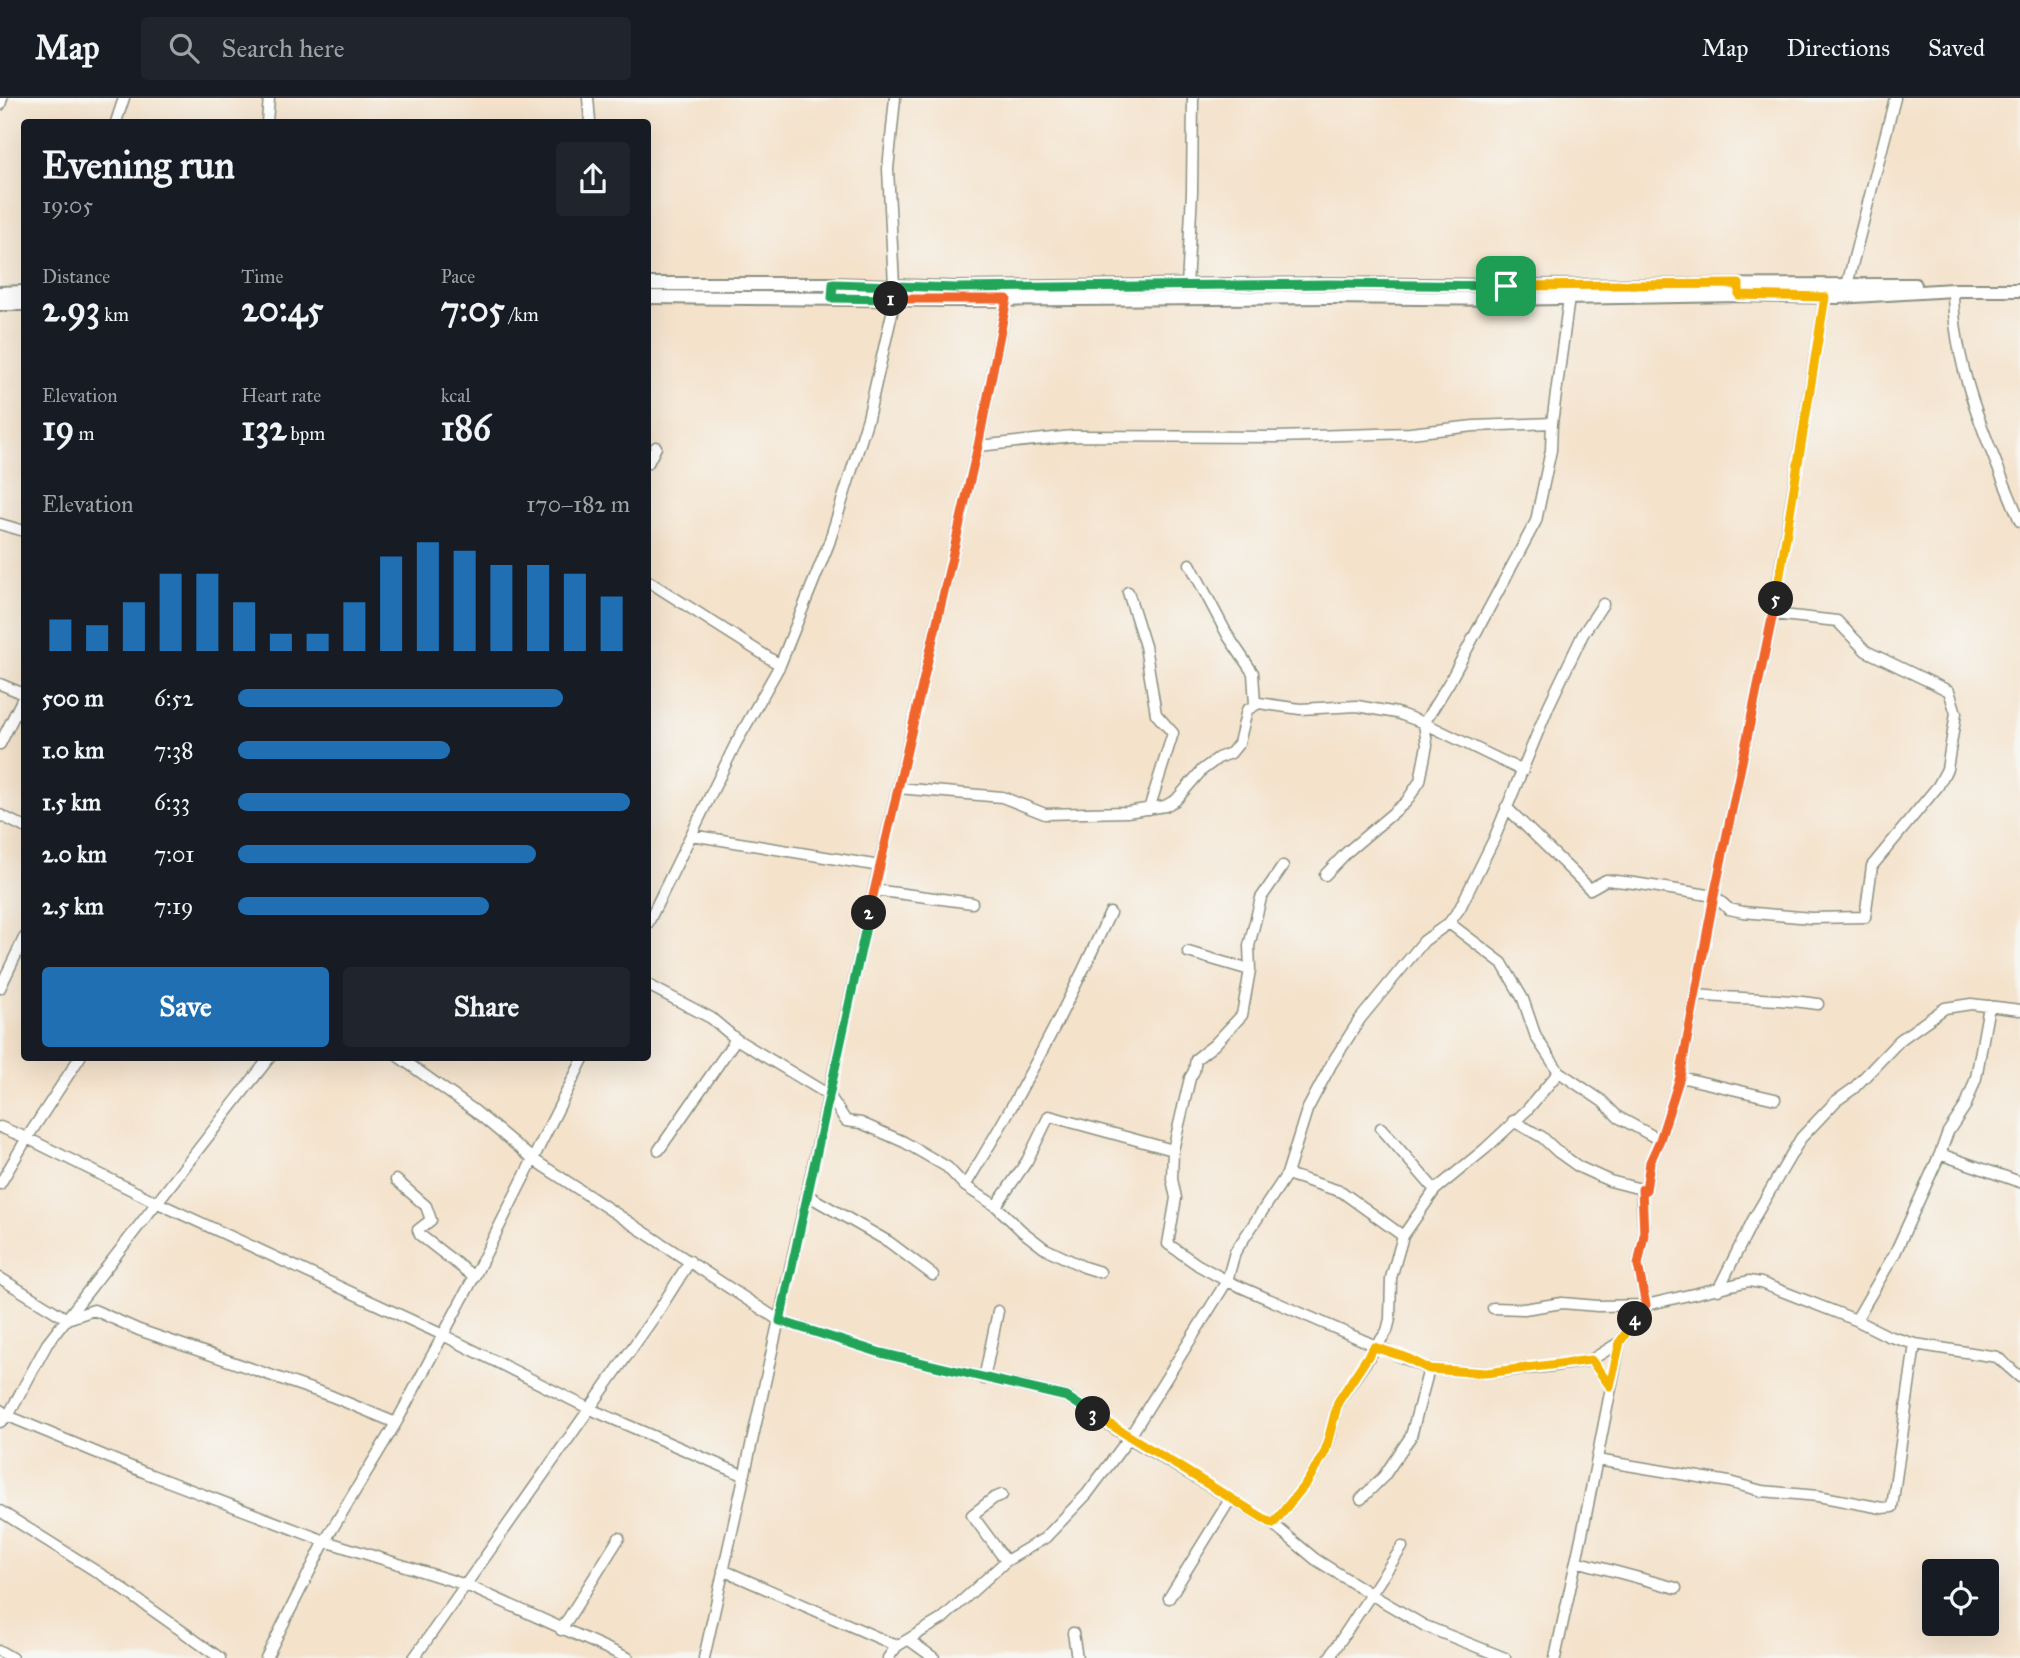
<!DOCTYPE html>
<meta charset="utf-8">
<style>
body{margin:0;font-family:"IM FELL Great Primer",serif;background:#20242c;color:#f1f3f6;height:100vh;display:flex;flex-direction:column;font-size:26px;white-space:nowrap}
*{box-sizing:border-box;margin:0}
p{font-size:23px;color:#9ea1a6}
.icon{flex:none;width:38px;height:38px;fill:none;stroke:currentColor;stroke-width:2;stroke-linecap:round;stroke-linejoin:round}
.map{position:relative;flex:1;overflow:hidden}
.panel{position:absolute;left:21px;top:21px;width:630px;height:942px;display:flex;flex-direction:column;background:#171b24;border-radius:7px;box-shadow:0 7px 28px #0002}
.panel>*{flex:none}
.fabs{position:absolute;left:1922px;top:1461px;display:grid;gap:14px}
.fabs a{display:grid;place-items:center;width:77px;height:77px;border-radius:7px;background:#171b24;box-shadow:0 7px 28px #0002;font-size:35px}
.pin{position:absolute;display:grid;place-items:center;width:60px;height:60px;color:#fff;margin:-30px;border-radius:14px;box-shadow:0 4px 10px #0006}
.km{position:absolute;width:35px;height:35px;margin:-18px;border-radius:50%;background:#222;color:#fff;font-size:19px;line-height:35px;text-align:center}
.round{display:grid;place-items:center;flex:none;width:74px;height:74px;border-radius:7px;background:#20242c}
.overview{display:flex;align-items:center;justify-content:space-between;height:119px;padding:0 21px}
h1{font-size:38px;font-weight:700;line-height:52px}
.figures{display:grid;grid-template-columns:repeat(3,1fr);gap:10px;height:119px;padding:7px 21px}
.figures div{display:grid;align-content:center}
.figures b{font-size:35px;font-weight:700}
.figures small{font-size:19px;font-weight:400}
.figures p{font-size:19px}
.chart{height:196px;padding:14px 21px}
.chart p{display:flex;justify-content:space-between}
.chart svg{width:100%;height:126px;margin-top:7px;stroke:#1f6fb2;stroke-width:6}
.cta{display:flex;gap:14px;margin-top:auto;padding:14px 21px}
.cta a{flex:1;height:80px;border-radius:7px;background:#1f6fb2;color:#fff;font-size:28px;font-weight:700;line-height:80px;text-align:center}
.cta a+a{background:#20242c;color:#f1f3f6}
ul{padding:0 21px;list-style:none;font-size:23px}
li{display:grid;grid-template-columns:112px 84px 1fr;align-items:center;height:52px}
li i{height:18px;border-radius:9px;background:#1f6fb2}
header{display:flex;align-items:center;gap:42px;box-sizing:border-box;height:98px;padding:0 35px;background:#171b24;border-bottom:2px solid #363941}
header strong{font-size:33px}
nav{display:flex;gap:38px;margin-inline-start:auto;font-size:24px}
.search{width:490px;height:63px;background:#20242c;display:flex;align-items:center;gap:18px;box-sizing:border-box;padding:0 24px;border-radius:7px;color:#9ea1a6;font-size:26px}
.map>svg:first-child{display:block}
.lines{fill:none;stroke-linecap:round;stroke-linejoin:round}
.minor-casing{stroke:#8a9080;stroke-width:13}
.tertiary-casing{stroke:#8a9080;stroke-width:16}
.minor{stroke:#fff;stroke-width:10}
.tertiary{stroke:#fff;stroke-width:12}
.split-1-casing{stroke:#fff;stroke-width:14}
.split-2-casing{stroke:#fff;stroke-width:14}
.split-3-casing{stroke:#fff;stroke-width:14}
.split-4-casing{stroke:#fff;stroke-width:14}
.split-5-casing{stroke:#fff;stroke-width:14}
.split-6-casing{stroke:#fff;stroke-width:14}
.split-1{stroke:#22a559;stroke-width:9}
.split-2{stroke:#f0652b;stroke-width:9}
.split-3{stroke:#22a559;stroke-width:9}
.split-4{stroke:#f5b400;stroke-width:9}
.split-5{stroke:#f0652b;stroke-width:9}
.split-6{stroke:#f5b400;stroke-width:9}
</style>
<header>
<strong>Map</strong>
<div class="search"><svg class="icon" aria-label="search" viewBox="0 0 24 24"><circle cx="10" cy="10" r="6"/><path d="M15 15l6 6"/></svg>Search here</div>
<nav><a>Map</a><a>Directions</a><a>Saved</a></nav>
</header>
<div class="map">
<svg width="2020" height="1560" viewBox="0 0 2020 1560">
<rect width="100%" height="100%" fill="#f6f6f2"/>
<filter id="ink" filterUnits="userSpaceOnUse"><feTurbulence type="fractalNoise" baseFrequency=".0143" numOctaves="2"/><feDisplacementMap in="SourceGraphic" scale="14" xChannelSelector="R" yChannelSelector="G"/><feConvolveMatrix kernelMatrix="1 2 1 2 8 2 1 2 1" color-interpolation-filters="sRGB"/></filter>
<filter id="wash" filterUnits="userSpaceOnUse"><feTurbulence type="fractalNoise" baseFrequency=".00686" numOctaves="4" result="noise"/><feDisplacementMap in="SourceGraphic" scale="28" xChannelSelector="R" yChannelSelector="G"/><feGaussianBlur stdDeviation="1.57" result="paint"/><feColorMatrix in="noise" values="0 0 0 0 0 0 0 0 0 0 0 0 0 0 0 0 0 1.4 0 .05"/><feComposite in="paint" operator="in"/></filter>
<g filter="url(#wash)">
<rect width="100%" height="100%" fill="#f4e2cb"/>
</g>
<g filter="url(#ink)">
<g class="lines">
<defs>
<path id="minor" d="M588,0l2,24
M0,7l2,-7
M116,24l8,-24
M267,24l2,-24
M894,187l-6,-116 7,-71
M1847,187l48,-187
M1187,188l5,-94 1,-94
M1953,192c0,80 37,158 67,231
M978,348l95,-10 204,1 133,-4 64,-7 78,-3
M648,365l8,-16
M0,426l24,7
M1190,466l38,72 25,37 2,31
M648,483l132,84
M1128,494l17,54 11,68 17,19 -24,76
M0,586l24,10
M0,646l24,-48
M898,690l104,9 43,17 82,-2 38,-6 11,-6 26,-30 16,-12 13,-5 8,-10 8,-33 12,-7 41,6 57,-3 40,7 27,10 99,48
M1506,709l84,82 16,-9 28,3 80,13 15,13 14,3 68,6 54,-1 7,-51 66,-80 9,-17 9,-56 -7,-22 -83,-40 -29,-30 -64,-7
M0,717l24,12
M691,737l189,31
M1283,768l-22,32 -12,48 1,24 -8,45 -28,30 -18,14 -2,12 -4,7 -17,72 -1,29 4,19 -8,46 30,21 29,16 202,88 57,4 67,-7 38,-6 29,-18
M1325,777l22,-23 59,-50 14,-21 7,-36 -3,-22 26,-42 86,-160 15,-71 1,-27 17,-125
M874,792l98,13
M648,825l88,-180 44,-78 49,-122 39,-125 27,-118
M1449,825l53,40 21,36 13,38 23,35 43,29 16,16 42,23
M1188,854l62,18
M648,887l63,33 25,21 93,56 17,26 15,2 43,19 43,25 18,19 31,20 26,25 22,17 40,19 16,5
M0,890l24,-50
M1696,897c41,4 81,3 122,9
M399,959l76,54 59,49 246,161 101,32 186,44 62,41 144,86 42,35 57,36 53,31 80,32
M1680,979l95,22
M1513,1023l29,16 16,15 21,15 31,14 31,8
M0,1029l27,11 131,65 285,132 147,74 153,66
M1381,1030l54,62
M659,1052l77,-111
M1940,1056l80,28
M1287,1076l55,18 61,44
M396,1082l30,26 5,14 -13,10 2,5 54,42
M0,1086l27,-46 53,-81
M965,1088c54,-88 102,-179 145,-273
M807,1097l82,47 44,33
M996,1108l31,-45 22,-45 124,34
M0,1180l67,41 27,-9 45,20 192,66 65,27
M1718,1192l36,-72 47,-80 35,-37 17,-12 47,-49 45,-32 26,-4 49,6
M1493,1210l31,1 38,-6 36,3 48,-1 103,-24 12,2 95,37 32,16 27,8 82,13 23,20
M1856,1222l39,-67 45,-99 8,-22 18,-27 10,-27 13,-72
M1591,1262l19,26
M984,1281l14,-68
M0,1312l8,6 138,57 179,68 141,44 162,73
M0,1324l8,-6 39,-72 223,-287
M1597,1362l132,22 33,9 56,5 64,12 10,-1 23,-163
M1002,1397l-8,3 -22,17 34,46
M1361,1401l23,-23 27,-40 18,-67
M0,1413l110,69 110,78
M1273,1426l34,-42 18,-30 13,-50 49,-71 3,-12 1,-41 12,-42 32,-46 50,-41 42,-39 32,-38
M1576,1463l100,27
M723,1472l174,76
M1169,1500l62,-100
M561,1532l58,-92
M1073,1535l4,25
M909,1542l25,18
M0,1553l12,7
M266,1560l59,-117 71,-118 78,-146 110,-220
M414,1560l245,-348 31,-49
M704,1560l170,-768 104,-444 29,-147
M888,1560l9,-12 45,-27 64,-58 39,-23 42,-44 42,-56 98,-157 8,-29 52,-78 20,-64 25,-47 28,-44 64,-78 25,-18 11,-15 34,-69 55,-134 34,-71 20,-30
M1329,1560l73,-111
M1555,1560l30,-138 35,-178 26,-37 -8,-40 6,-30 -3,-46 5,1 4,-28 10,-22 20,-63 34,-181 59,-282 52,-317"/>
<path id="tertiary" d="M648,186h185l123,4 374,-4 176,2 409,-1
M0,195l24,-1
M648,199l308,3 374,-3 176,2 233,-4 99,2 115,-7h67
M0,206h24"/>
</defs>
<use href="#minor" class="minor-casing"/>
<use href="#tertiary" class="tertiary-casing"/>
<use href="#minor" class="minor"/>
<use href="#tertiary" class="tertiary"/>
</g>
</g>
<g class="lines" filter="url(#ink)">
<defs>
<path id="split-1" d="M891,201l-59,-1 1,-14 123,4 374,-4 176,2"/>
<path id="split-2" d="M869,815l109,-467 29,-147h-116"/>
<path id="split-3" d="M869,815l-89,408 101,32 186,44 26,17"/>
<path id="split-4" d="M1093,1316l180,110 34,-42 18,-30 13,-50 36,-55 31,10 24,12 57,4 105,-13 19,26 10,-44 15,-23"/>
<path id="split-5" d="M1635,1221l11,-14 -8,-40 6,-30 -2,-46 4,1 4,-28 10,-22 20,-63 34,-181 62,-297"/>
<path id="split-6" d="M1506,188l233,-2v11l86,2 -49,302"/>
</defs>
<use href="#split-1" class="split-1-casing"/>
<use href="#split-2" class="split-2-casing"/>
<use href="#split-3" class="split-3-casing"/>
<use href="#split-4" class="split-4-casing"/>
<use href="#split-5" class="split-5-casing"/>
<use href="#split-6" class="split-6-casing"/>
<use href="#split-1" class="split-1"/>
<use href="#split-2" class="split-2"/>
<use href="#split-3" class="split-3"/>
<use href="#split-4" class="split-4"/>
<use href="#split-5" class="split-5"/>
<use href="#split-6" class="split-6"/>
</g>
</svg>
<div class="fabs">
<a><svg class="icon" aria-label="locate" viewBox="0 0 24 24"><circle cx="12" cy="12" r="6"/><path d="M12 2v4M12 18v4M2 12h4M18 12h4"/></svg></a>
</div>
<div class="pin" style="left:1506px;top:188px;background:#1e9e55"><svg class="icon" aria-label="arrive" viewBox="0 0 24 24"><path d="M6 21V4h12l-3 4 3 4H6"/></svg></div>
<b class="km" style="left:891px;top:201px">1</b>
<b class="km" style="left:869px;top:815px">2</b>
<b class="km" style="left:1093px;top:1316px">3</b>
<b class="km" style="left:1635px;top:1221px">4</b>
<b class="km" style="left:1776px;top:501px">5</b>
<section class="panel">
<div class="overview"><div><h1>Evening run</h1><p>19:05</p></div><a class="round"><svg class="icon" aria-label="share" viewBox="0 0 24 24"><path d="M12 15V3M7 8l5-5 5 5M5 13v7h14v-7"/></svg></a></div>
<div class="figures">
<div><p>Distance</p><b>2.93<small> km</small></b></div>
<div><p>Time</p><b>20:45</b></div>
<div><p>Pace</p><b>7:05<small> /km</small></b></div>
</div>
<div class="figures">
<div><p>Elevation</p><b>19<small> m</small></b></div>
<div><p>Heart rate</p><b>132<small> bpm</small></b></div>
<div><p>kcal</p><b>186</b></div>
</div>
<div class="chart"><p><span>Elevation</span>170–182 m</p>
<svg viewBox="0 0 160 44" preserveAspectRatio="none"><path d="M5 44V33M15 44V35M25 44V27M35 44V17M45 44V17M55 44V27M65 44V38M75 44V38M85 44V27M95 44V11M105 44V6M115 44V9M125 44V14M135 44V14M145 44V17M155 44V25"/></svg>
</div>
<ul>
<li><b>500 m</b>6:52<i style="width:83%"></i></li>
<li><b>1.0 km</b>7:38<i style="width:54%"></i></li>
<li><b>1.5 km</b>6:33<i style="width:100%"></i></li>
<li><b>2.0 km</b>7:01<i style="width:76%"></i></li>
<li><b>2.5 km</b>7:19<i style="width:64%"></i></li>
</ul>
<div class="cta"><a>Save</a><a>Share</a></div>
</section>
</div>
